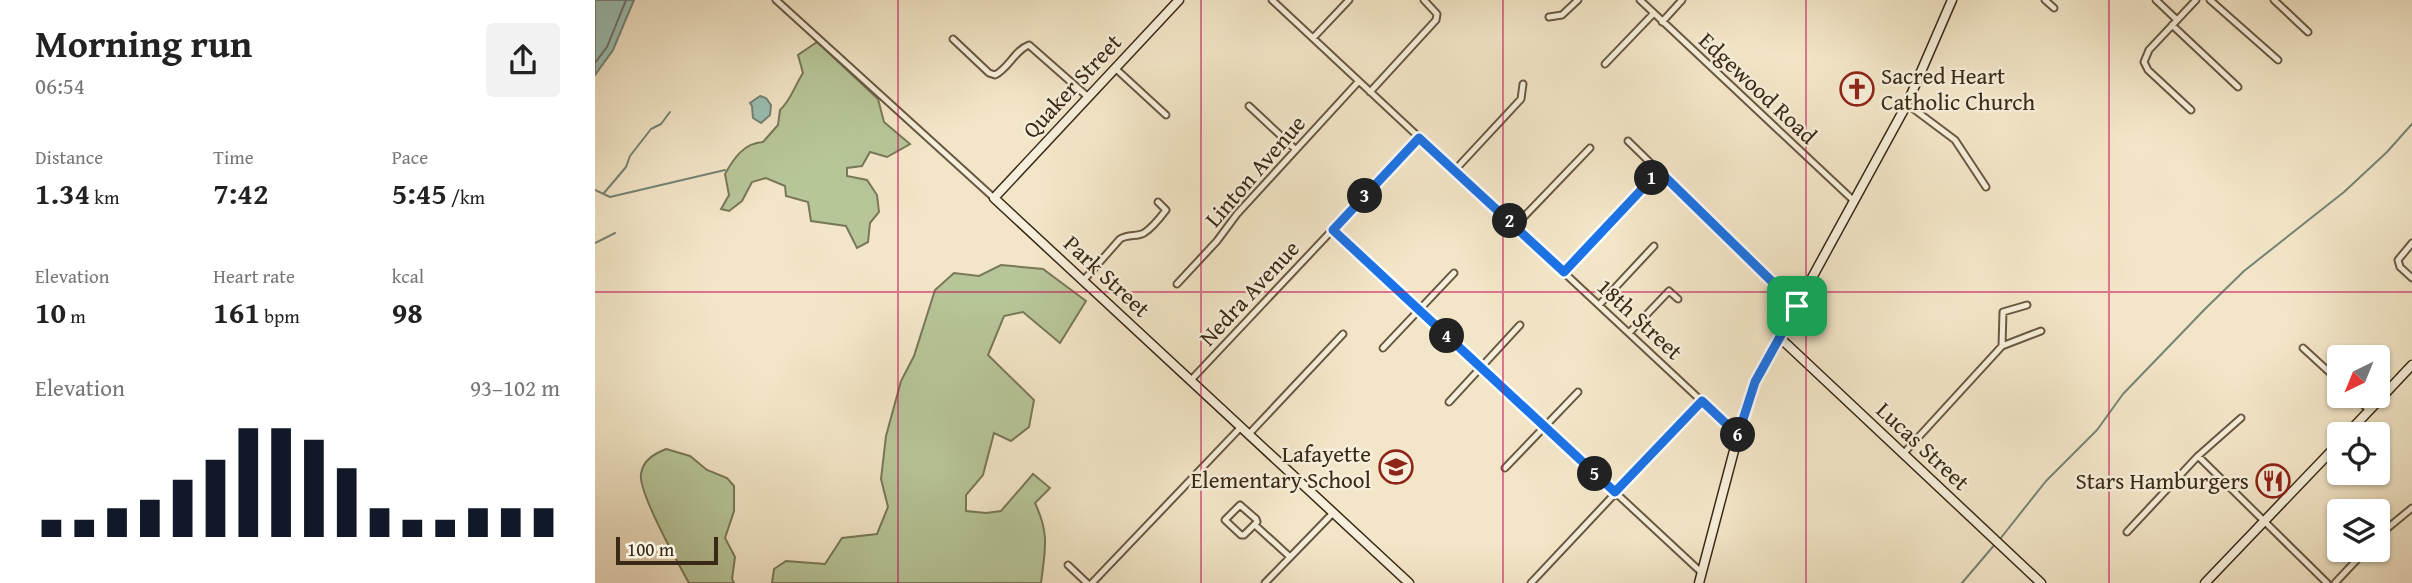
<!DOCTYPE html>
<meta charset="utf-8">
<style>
body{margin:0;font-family:"Gentium Book Plus",serif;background:#f2f2f2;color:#222;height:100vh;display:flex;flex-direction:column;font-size:26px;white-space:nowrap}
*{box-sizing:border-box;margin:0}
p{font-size:23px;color:#767676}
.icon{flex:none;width:38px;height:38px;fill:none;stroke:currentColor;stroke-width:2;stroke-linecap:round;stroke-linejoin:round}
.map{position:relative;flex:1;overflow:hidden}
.sheet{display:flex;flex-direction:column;background:#fff;width:595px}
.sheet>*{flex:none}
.needle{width:46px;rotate:223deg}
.fabs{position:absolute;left:1732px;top:345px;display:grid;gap:14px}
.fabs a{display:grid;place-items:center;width:63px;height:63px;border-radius:7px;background:#fff;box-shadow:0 2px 5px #0004;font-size:35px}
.scale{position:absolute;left:21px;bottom:18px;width:102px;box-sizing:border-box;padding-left:7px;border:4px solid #392916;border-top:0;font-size:19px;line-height:24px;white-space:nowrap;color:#392916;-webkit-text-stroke:5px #f7efdb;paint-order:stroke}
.pin{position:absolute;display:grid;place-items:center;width:60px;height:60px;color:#fff;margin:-30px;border-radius:14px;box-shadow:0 4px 10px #0006}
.km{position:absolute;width:35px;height:35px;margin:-18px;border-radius:50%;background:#222;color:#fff;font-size:19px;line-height:35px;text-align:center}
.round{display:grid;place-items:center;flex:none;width:74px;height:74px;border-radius:7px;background:#f2f2f2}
.summary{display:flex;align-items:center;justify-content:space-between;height:119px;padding:0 35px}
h1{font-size:38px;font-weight:600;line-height:52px}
.figures{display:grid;grid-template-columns:repeat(3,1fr);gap:10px;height:119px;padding:7px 35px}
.figures div{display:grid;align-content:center}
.figures b{font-size:30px;font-weight:600}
.figures small{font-size:19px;font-weight:400}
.figures p{font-size:19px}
.chart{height:196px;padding:14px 35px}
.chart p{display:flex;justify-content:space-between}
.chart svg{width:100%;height:126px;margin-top:7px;stroke:#111827;stroke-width:6}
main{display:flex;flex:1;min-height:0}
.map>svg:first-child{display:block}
.green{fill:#b7c699;stroke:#787858;stroke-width:2}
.water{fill:#9bc0b4;stroke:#748475;stroke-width:2}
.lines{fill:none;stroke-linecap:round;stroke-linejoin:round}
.shore{stroke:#6a7465;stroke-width:2}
.stream{stroke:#748475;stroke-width:2}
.street-casing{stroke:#685842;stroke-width:9}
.secondary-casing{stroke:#392916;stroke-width:11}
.street{stroke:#f7efdb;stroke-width:5}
.secondary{stroke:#f7efdb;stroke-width:8}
.route-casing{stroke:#fff;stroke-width:14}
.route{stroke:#1a73e8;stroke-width:9}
.grid{fill:none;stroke:#c2185b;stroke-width:2;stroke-opacity:0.55}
.labels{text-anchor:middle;stroke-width:5;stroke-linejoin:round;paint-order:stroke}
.poi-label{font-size:23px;fill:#392916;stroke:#f7efdb;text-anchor:end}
.street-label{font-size:23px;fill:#392916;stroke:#f7efdb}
</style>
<main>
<section class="sheet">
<div class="summary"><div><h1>Morning run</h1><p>06:54</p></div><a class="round"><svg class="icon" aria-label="share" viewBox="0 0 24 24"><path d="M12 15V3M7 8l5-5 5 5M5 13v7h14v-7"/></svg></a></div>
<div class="figures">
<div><p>Distance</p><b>1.34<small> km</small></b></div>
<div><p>Time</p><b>7:42</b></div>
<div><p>Pace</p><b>5:45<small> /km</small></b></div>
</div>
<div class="figures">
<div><p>Elevation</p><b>10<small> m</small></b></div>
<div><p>Heart rate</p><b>161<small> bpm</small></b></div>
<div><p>kcal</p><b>98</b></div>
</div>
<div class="chart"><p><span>Elevation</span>93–102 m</p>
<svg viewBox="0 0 160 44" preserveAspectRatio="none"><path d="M5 44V38M15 44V38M25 44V34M35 44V31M45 44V24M55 44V17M65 44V6M75 44V6M85 44V10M95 44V20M105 44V34M115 44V38M125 44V38M135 44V34M145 44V34M155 44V34"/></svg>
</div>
</section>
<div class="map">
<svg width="1817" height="583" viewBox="0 0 1817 583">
<rect width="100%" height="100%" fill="#f3e6c8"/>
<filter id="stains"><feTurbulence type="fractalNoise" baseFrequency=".00286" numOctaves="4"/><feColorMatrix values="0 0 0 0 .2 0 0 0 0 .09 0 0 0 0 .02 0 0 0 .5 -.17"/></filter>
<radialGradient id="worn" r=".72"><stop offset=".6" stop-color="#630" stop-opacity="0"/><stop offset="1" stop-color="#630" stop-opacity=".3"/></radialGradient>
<path class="green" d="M222,42l61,57 6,23 26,22 -23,13 -17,-5 -8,14 -15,2v8l20,4 10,15 2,17 -9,11 -2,19 -11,6 -11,-22 -35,-5 -3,-19 -22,-6 -1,-10 -19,-8 -14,4 -10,19 -13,10 -8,-2 8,-14 -4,-21c9,-16 19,-31 38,-32l15,-17 2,-15c11,-10 14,-23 23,-37l-5,-18z
M406,265l42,4 43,32 -26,42 -37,-31 -19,4 -16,39 46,45 -5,27 -18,14 -17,-8 -11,42 -17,20v16l20,2 15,-2 32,-37 17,14 -15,15c15,32 10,46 6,80h-269l2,-14 12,-8 39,3 17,-26 35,-4 11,-27 -7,-28 5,-43 15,-55 13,-25 21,-66 19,-17 25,3z
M71,449l24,7 17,14 20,8 7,8v25l-9,27 10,19 -3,22 2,4h-45c-11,-20 -51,-90 -48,-109 2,-14 13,-20 25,-25z"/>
<path class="water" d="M0,0h39l-21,50 -18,25z
M165,96l6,2 5,7 -1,10 -9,8 -8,-5 -1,-12 -2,-3z"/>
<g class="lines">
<path class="shore" d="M0,63l12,-16 19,-47"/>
<path class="stream" d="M0,190l15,7 115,-27
M9,193l22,-26 4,-11 21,-27 10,-5 9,-12
M0,243l20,-10
M1405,539l46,-58 51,-51 26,-36 82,-85 39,-38 100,-79 43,-40 25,-28
M1367,583l34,-40"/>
<defs>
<path id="street" d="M181,0l218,198
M677,0l466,435
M1045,0l214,201
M1450,0l9,8
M1561,0l21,20
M1615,0l68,60
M1679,0l34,32
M954,17l13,-2 16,-15
M1067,22l20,-22
M1577,25l66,62
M718,38l36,-38
M358,39l36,34 6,2c14,-7 20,-25 34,-30l59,52
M1010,64l49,-51
M520,68l51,47
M775,92l66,-72 1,-6 -13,-14
M1312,104l48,36 31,47
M654,106l47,44
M1596,110l-43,-40 -4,-8 5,-12 47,-50
M1033,141l169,165
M860,170l66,-71 2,-15
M920,226l75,-78
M738,230l369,343
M1817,243l-14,17 2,7 12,11
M969,272l95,-101
M488,281l37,-42c8,-5 17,-2 24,-6 8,-5 16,-15 22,-23l-8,-8
M582,284l40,-43 20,-27 122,-133
M1004,305l55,-59
M1034,333l40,-42 9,8
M1407,346l1,-34 24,-7
M788,348l71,-75
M1708,348l37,34
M596,380l228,-242
M1759,396l16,15
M854,402l71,-77
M654,434l94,-100
M1308,454l99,-108 39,-15
M1603,456l129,127
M910,468l73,-76
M645,505l16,14 1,3 -13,13h-3l-16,-15z
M660,525l35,32
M1532,532l71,-76 43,-38
M1783,536l34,-28
M473,565l19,18
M497,583l149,-156
M670,583l68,-70
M936,583l171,-182
M1740,583l31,-33"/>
<path id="secondary" d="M584,0l-185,198 415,385
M1184,337l262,246
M1752,434l65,-69
M1104,583l46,-174 10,-27 152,-278 45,-104
M1610,583l135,-141"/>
</defs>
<use href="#street" class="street-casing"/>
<use href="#secondary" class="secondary-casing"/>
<use href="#street" class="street"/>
<use href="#secondary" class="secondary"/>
</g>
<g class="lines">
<defs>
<path id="route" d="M824,138l145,134 95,-101 138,135 -42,76 -17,53 -36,-34 -87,91 -282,-262z"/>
</defs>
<use href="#route" class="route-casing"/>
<use href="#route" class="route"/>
</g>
<path class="grid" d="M303,0v583M606,0v583M908,0v583M1211,0v583M1514,0v583M0,292h1817"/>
<defs>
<symbol id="church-ring" viewBox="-11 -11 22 22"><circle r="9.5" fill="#f7efdb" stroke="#8f2418" stroke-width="1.5"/><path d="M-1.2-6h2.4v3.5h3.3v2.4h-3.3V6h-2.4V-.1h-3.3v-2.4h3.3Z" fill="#8f2418"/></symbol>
<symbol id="school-ring" viewBox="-11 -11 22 22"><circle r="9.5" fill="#f7efdb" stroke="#8f2418" stroke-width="1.5"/><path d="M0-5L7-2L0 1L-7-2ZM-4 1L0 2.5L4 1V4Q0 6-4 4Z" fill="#8f2418"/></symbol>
<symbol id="restaurant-ring" viewBox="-11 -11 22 22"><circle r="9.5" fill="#f7efdb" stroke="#8f2418" stroke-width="1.5"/><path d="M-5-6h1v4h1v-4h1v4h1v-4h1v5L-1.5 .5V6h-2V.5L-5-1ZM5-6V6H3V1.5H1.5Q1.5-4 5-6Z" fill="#8f2418"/></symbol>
</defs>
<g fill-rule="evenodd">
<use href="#church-ring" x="1243" y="70" width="38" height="38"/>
<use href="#school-ring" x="782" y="448" width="38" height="38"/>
<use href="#restaurant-ring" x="1659" y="462" width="38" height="38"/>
</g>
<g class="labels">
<g class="poi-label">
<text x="1286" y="84" text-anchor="start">Sacred Heart<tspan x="1286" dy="26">Catholic Church</tspan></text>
<text x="776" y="462">Lafayette<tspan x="776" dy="26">Elementary School</tspan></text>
<text x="1654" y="489">Stars Hamburgers</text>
</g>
<g class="street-label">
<text transform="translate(477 86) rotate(-47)" y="8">Quaker Street</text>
<text transform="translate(1163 88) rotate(43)" y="8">Edgewood Road</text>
<text transform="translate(660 171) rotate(-49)" y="8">Linton Avenue</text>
<text transform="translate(512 276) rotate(43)" y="8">Park Street</text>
<text transform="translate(654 293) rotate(-47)" y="8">Nedra Avenue</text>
<text transform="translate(1045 319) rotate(43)" y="8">18th Street</text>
<text transform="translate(1328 446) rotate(43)" y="8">Lucas Street</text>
</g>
</g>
<rect width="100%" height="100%" filter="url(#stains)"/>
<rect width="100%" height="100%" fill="url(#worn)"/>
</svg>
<div class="fabs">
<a><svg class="needle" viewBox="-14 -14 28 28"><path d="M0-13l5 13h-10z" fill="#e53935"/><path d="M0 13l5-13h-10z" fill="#767676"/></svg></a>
<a><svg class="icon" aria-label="locate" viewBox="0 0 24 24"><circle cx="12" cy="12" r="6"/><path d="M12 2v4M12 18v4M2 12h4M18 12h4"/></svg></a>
<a><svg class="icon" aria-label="layers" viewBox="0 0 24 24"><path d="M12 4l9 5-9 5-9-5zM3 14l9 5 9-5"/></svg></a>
</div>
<div class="scale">100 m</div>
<div class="pin" style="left:1202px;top:306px;background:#1e9e55"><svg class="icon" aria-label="arrive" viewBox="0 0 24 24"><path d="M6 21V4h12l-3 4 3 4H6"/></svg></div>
<b class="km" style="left:1057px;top:178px">1</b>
<b class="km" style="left:915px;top:221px">2</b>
<b class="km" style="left:770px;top:196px">3</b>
<b class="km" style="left:852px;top:336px">4</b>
<b class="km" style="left:1000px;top:474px">5</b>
<b class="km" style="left:1143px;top:435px">6</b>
</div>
</main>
